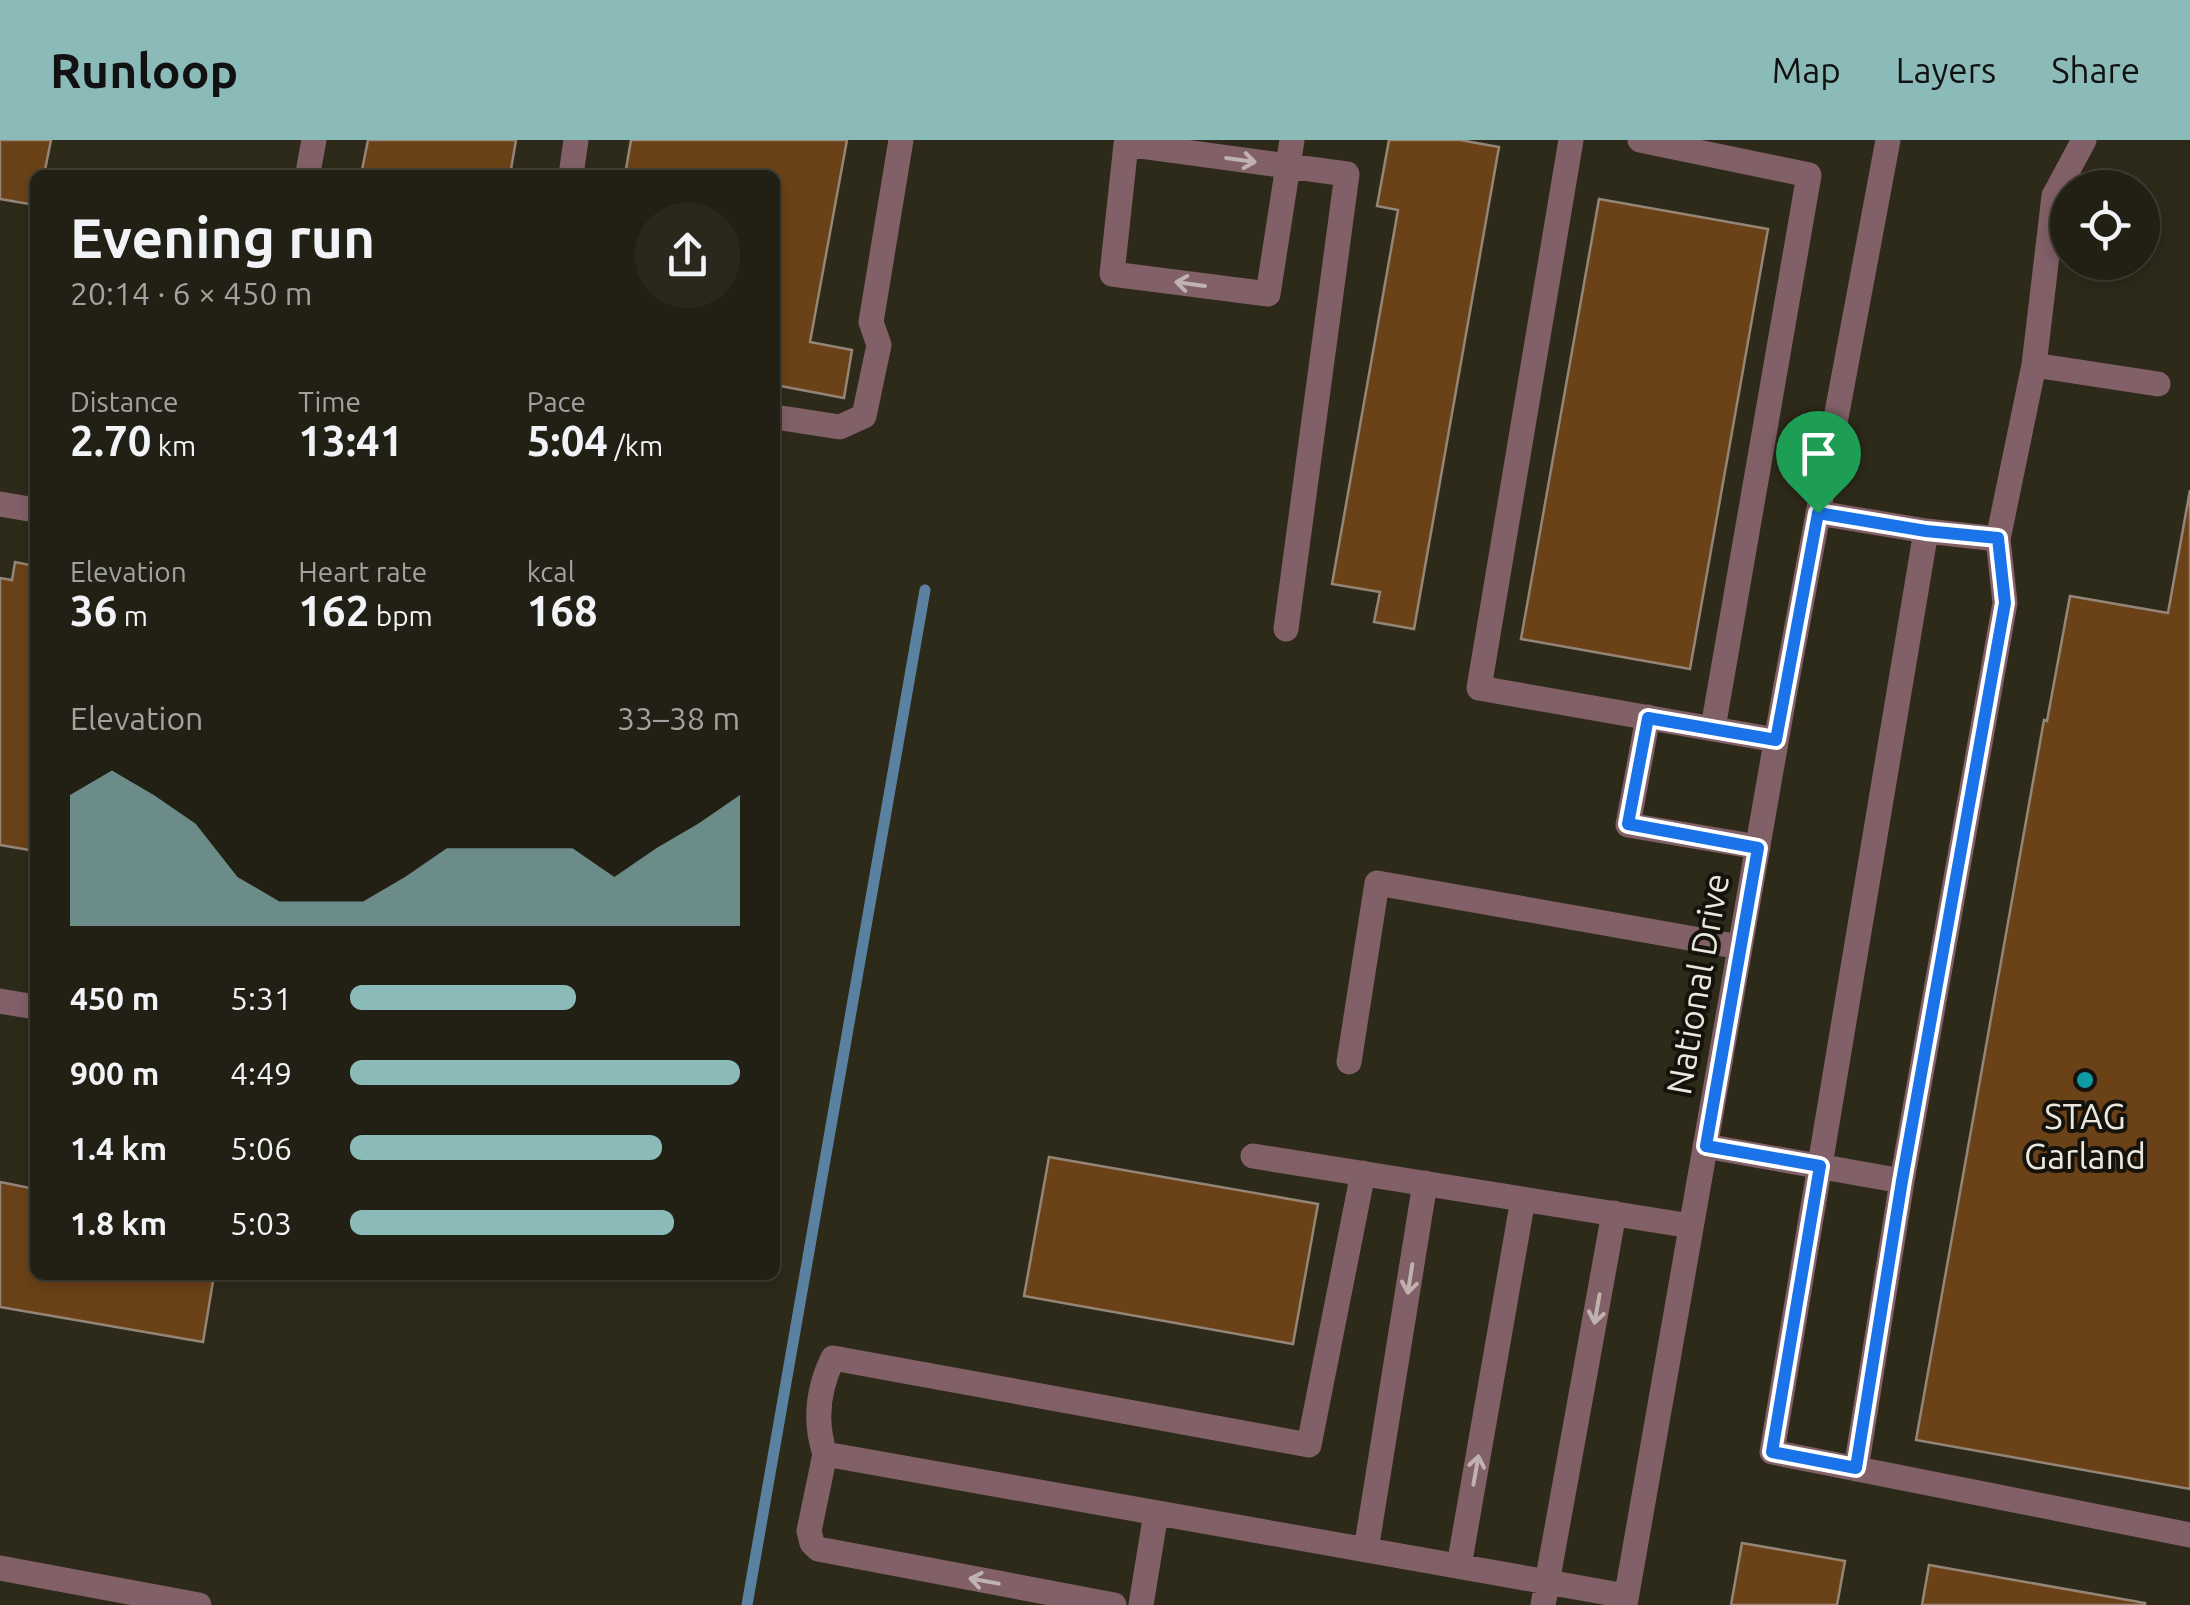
<!DOCTYPE html>
<meta charset="utf-8">
<style>
body{margin:0;font-family:Ubuntu,sans-serif;background:#2a281d;color:#f1f3f6;height:100vh;display:flex;flex-direction:column;font-size:38px;white-space:nowrap}
*{box-sizing:border-box;margin:0}
p{font-size:32px;color:#a2a3a0}
.icon{flex:none;width:55px;height:55px;fill:none;stroke:currentColor;stroke-width:2;stroke-linecap:round;stroke-linejoin:round}
.map{position:relative;flex:1;overflow:hidden}
.sheet{position:absolute;left:30px;top:30px;width:750px;height:1110px;display:flex;flex-direction:column;background:#222014;border-radius:15px;box-shadow:0 5px 15px #0003,0 0 0 2px #3f3e34}
.sheet>*{flex:none}
.fabs{position:absolute;left:2050px;top:30px;display:grid;gap:20px}
.fabs a{display:grid;place-items:center;width:110px;height:110px;border-radius:50%;background:#222014;box-shadow:0 5px 15px #0003,0 0 0 2px #3f3e34;font-size:50px}
.pin{position:absolute;display:grid;place-items:center;width:85px;height:85px;color:#fff;margin:-102px -42px;border-radius:50% 50% 50% 0;rotate:-45deg;box-shadow:0 0 10px #0007}
.pin .icon{rotate:45deg}
.round{display:grid;place-items:center;flex:none;width:105px;height:105px;border-radius:52px;background:#2a281d}
.head{display:flex;align-items:center;justify-content:space-between;height:170px;padding:0 40px}
h1{font-size:55px;font-weight:600;line-height:75px}
.figures{display:grid;grid-template-columns:repeat(3,1fr);gap:15px;height:170px;padding:10px 40px}
.figures div{display:grid;align-content:center}
.figures b{font-size:42px;font-weight:600}
.figures small{font-size:28px;font-weight:400}
.figures p{font-size:28px}
.chart{height:280px;padding:20px 40px}
.chart p{display:flex;justify-content:space-between}
.chart svg{width:100%;height:180px;margin-top:10px;fill:#8bbbb9;opacity:.7}
ul{padding:0 40px;list-style:none;font-size:32px}
li{display:grid;grid-template-columns:160px 120px 1fr;align-items:center;height:75px}
li i{height:25px;border-radius:12px;background:#8bbbb9}
header{display:flex;align-items:center;gap:60px;box-sizing:border-box;height:140px;padding:0 50px;background:#8bbbb9;color:#111}
header strong{font-size:48px}
nav{display:flex;gap:55px;margin-inline-start:auto;font-size:35px}
.map>svg:first-child{display:block}
.lines{fill:none;stroke-linecap:round;stroke-linejoin:round}
.stream{stroke:#5b81a1;stroke-width:11}
.building{fill:#6b4218;stroke:#958577;stroke-width:2.5}
.minor{stroke:#826068;stroke-width:25}
.oneway{stroke:#c0b2af}
.route-casing{stroke:#fff;stroke-width:20}
.route{stroke:#1a73e8;stroke-width:12}
.culture-dot{fill:#0f9aa8;stroke:#14120b;stroke-width:4}
.labels{text-anchor:middle;stroke-width:8;stroke-linejoin:round;paint-order:stroke}
.street-label{font-size:35px;fill:#eae8de;stroke:#14120b}
.poi-label{font-size:35px;fill:#eae8de;stroke:#14120b}
</style>
<header>
<strong>Runloop</strong>
<nav><a>Map</a><a>Layers</a><a>Share</a></nav>
</header>
<div class="map">
<svg width="2190" height="1465" viewBox="0 0 2190 1465">
<rect width="100%" height="100%" fill="#2e2a1a"/>
<g class="lines">
<path class="stream" d="M747,1465l178,-1015"/>
</g>
<path class="building" d="M0,0h51l-7,35h-9v30l-35,-6z
M368,0h148l-6,35h-149z
M631,0h216l-37,202 42,8 -8,48 -69,-13v-210h-150z
M1389,0h71l39,7 -85,482 -40,-7 6,-30 -48,-8 66,-374 -21,-4z
M1599,59l169,30 -78,440 -169,-30z
M2190,350v999l-274,-49 128,-720 3,1 23,-125 98,17z
M15,422l20,4v285l-35,-6v-267l12,2z
M1049,1017l269,47 -25,140 -269,-48z
M0,1042l35,7v86h179l-11,67 -203,-35z
M1742,1403l103,18 -8,44h-106z
M1929,1425l216,38v2h-223z"/>
<g class="lines">
<path class="minor" d="M1571,0l-92,548 297,52
M1640,0l169,35 -96,553
M2084,0l-30,56 -20,169 -36,174 -72,-8 -154,921 418,83
M309,27l5,-27
M571,35l5,-35
M2034,225l124,19
M775,277l65,10 24,-11 15,-71 -8,-23 30,-182
M0,364l35,6
M1818,373l108,18
M1286,489l61,-455 -221,-30 -14,130 156,20 24,-154
M1648,577l-20,108 130,22
M0,861l35,6
M1349,922l28,-179 363,64
M1705,1006l197,35
M1253,1016l438,70
M1363,1033l-54,272 -476,-87c-15,31 -19,63 -8,96l801,142
M825,1314l-16,77 3,12 6,6 296,56
M1856,1329l46,-288 103,-578 -7,-64
M1366,1410l59,-367
M1459,1426l64,-367
M0,1428l199,37
M1141,1465l15,-92
M1543,1465l71,-392
M1625,1465l161,-920 102,-545"/>
</g>
<defs><path id="oneway-shaft" d="M-6 0H5M1.5-3L5.5 0L1.5 3" fill="none" stroke-width="1.6" stroke-linecap="round" stroke-linejoin="round" transform="scale(2.5)"/></defs>
<g class="oneway">
<use href="#oneway-shaft" transform="translate(1241 20) rotate(8)"/>
<use href="#oneway-shaft" transform="translate(1190 144) rotate(-172)"/>
<use href="#oneway-shaft" transform="translate(1410 1139) rotate(99)"/>
<use href="#oneway-shaft" transform="translate(1597 1169) rotate(100)"/>
<use href="#oneway-shaft" transform="translate(1476 1330) rotate(-80)"/>
<use href="#oneway-shaft" transform="translate(984 1441) rotate(-170)"/>
</g>
<g class="lines">
<defs>
<path id="route" d="M1818,373l108,18 72,7 7,65 -103,578 -46,287 -84,-16 48,-286 -114,-20 52,-298 -130,-24 20,-106 128,22z"/>
</defs>
<use href="#route" class="route-casing"/>
<use href="#route" class="route"/>
</g>
<circle class="culture-dot" cx="2085" cy="940" r="10"/>
<g class="labels">
<g class="street-label">
<text transform="translate(1698 844) rotate(-80)" y="12">National Drive</text>
</g>
<g class="poi-label">
<text x="2085" y="989">STAG<tspan x="2085" dy="40">Garland</tspan></text>
</g>
</g>
</svg>
<div class="fabs">
<a><svg class="icon" aria-label="locate" viewBox="0 0 24 24"><circle cx="12" cy="12" r="6"/><path d="M12 2v4M12 18v4M2 12h4M18 12h4"/></svg></a>
</div>
<div class="pin" style="left:1818px;top:373px;background:#1e9e55"><svg class="icon" aria-label="arrive" viewBox="0 0 24 24"><path d="M6 21V4h12l-3 4 3 4H6"/></svg></div>
<section class="sheet">
<div class="head"><div><h1>Evening run</h1><p>20:14 · 6 × 450 m</p></div><a class="round"><svg class="icon" aria-label="share" viewBox="0 0 24 24"><path d="M12 15V3M7 8l5-5 5 5M5 13v7h14v-7"/></svg></a></div>
<div class="figures">
<div><p>Distance</p><b>2.70<small> km</small></b></div>
<div><p>Time</p><b>13:41</b></div>
<div><p>Pace</p><b>5:04<small> /km</small></b></div>
</div>
<div class="figures">
<div><p>Elevation</p><b>36<small> m</small></b></div>
<div><p>Heart rate</p><b>162<small> bpm</small></b></div>
<div><p>kcal</p><b>168</b></div>
</div>
<div class="chart"><p><span>Elevation</span>33–38 m</p>
<svg viewBox="0 0 160 44" preserveAspectRatio="none"><path d="M0 44V12L10 6L20 12L30 19L40 32L50 38L60 38L70 38L80 32L90 25L100 25L110 25L120 25L130 32L140 25L150 19L160 12V44z"/></svg>
</div>
<ul>
<li><b>450 m</b>5:31<i style="width:58%"></i></li>
<li><b>900 m</b>4:49<i style="width:100%"></i></li>
<li><b>1.4 km</b>5:06<i style="width:80%"></i></li>
<li><b>1.8 km</b>5:03<i style="width:83%"></i></li>
</ul>
</section>
</div>
